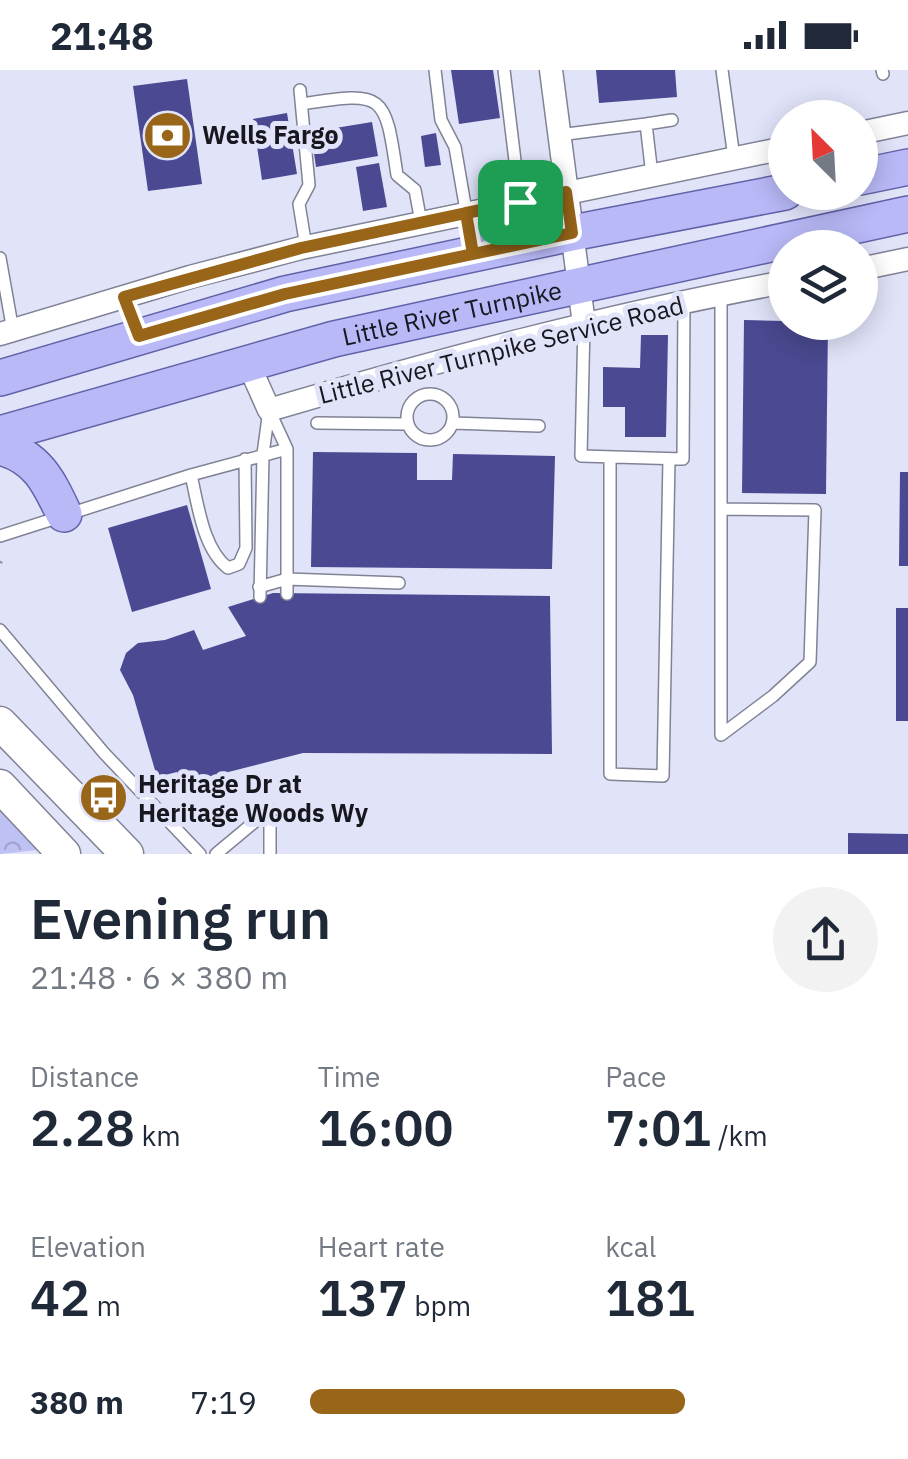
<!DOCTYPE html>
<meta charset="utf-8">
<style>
body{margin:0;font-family:"IBM Plex Sans",sans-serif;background:#f2f2f3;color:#1f2937;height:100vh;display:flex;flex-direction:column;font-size:38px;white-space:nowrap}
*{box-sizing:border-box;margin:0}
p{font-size:32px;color:#747a83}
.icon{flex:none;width:55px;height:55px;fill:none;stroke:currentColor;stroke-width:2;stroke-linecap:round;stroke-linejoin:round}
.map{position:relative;height:784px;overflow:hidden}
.sheet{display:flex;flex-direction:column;background:#fff;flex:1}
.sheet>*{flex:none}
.needle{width:65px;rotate:336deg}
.tools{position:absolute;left:768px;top:30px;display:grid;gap:20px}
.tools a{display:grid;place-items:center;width:110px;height:110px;border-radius:50%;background:#fff;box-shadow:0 5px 25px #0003;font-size:50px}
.pin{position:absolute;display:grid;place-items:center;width:85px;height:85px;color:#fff;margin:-42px;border-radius:20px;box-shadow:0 5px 15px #0006}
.round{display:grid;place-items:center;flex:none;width:105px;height:105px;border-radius:52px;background:#f2f2f3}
.overview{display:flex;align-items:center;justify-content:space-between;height:170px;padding:0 30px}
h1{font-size:55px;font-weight:600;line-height:75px}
.metrics{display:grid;grid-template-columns:repeat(3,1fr);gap:15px;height:170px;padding:10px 30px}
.metrics div{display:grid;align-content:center}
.metrics b{font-size:50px;font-weight:600}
.metrics small{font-size:28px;font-weight:400}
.metrics p{font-size:28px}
ul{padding:0 30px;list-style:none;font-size:32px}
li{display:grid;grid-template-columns:160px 120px 1fr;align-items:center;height:75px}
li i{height:25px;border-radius:12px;background:#986519}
.status{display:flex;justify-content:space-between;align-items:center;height:70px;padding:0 50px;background:#fff;direction:ltr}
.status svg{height:28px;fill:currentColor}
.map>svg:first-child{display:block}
.forest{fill:url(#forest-crowns)}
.building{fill:#4a4991}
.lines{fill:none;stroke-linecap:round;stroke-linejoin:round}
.lane-casing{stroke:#808295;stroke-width:14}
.street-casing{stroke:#808295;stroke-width:25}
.secondary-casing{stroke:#808295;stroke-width:35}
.primary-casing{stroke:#6262a9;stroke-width:38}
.path{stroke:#9293a4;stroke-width:4;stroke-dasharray:2.5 8;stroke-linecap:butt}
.lane{stroke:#fff;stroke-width:11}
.street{stroke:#fff;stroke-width:22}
.secondary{stroke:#fff;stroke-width:32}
.primary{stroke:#b9b9f8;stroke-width:35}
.route-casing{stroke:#fff;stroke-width:20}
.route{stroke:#986519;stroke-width:12}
.labels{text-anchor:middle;stroke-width:10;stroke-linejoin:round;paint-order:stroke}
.poi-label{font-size:25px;font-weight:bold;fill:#17171f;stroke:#e1e3f9;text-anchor:start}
.street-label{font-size:25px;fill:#17171f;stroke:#e1e3f9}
</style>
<div class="status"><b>21:48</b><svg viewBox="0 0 49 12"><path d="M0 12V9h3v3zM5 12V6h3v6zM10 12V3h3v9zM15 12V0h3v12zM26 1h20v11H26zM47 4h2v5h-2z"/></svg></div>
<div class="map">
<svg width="908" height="784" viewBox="0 0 908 784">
<defs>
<pattern id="forest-crowns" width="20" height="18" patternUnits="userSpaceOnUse" patternTransform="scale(2.5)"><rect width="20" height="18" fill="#bec1f3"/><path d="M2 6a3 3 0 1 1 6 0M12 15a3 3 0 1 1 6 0" fill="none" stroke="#a3a5d0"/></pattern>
</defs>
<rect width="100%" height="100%" fill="#e1e3f9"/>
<path class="forest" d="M0,740l38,40 -38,4z"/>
<path class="building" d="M451,0h42l7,48 -41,6z
M596,0h79l2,27 -78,6z
M187,9l15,105 -54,7 -15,-105z
M287,43l10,61 -35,6 -9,-61z
M372,52l6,34 -62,11 -5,-35z
M436,63l5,32 -16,2 -4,-31z
M379,93l8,44 -24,4 -7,-44z
M744,250l84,2 -2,172 -84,-1z
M641,265h27l-2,102h-41v-30h-22v-40l37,1z
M313,382l104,1v27h35l1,-26 102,2 -3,113 -241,-2z
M900,402h8v94h-9z
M187,435l24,84 -79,23 -24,-84z
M273,523l277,3 2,158 -249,-1 -122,31 -4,-12 -20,5 -24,-82 -13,-25 6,-17 12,-10 27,-3 29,-10 9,20 43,-14 -18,-29z
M896,538h12v113h-12z
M848,763l60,1v20h-60z"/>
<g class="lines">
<defs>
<path id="lane" d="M435,0l6,50 14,27 18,104
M504,0l16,132
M722,0l12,88
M882,0l1,4
M300,20l9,95 -10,19 7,43
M302,34c83,-13 83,-11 95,71l18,15 6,32
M646,54l26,-4
M559,65l87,-11 6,51
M0,188l13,73
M721,225v440l52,-39 37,-34 5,-152 -94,-1
M124,227l14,38
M584,254l-3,132 102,3 1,-156
M407 347a23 23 0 1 1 46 0a23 23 0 1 1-46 0Z
M269,340l18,39v145
M317,353l90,1
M453,353l86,3
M610,387v317l53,2 6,-317
M191,405c7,30 12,74 37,93l11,-4 7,-16 -1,-89
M0,466l191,-61 96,-26
M259,517l28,-8 112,4
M260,527l3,-143 6,-44
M0,560l104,123 96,101
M216,784l54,-45v45"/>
<path id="street" d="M551,0l33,254
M860,63l48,-10
M860,199l48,-10
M0,264l190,-57 111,-29 484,-100
M248,293l21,47c170,-50 341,-96 516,-128"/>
<path id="secondary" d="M0,653l127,131
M0,716l64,68"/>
<g id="primary">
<path d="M860,107l48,-10"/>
<path d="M0,308l285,-84 287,-61 213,-41"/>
<path id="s1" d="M0,364l334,-95 574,-125"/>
<path d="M0,377c37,9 49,35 64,67"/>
</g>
</defs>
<use href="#lane" class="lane-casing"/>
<use href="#street" class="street-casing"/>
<use href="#secondary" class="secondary-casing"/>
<use href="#primary" class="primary-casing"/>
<path class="path" d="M0,493l1,-2"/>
<use href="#lane" class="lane"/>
<use href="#street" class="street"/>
<use href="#secondary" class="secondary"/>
<use href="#primary" class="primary"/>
</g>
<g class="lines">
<defs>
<path id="route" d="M520,132l-54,11 7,41 -188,40 -146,42 -15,-39 177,-49 165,-35 7,41 99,-21 -6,-41 -46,10"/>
</defs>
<use href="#route" class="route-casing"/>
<use href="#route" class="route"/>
</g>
<defs>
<symbol id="bank-disc" viewBox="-11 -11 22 22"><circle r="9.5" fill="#986519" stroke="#e1e3f9"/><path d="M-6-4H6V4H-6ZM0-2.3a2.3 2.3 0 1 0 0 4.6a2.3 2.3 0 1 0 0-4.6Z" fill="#fff"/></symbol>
<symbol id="bus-disc" viewBox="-11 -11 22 22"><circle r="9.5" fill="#986519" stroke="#e1e3f9"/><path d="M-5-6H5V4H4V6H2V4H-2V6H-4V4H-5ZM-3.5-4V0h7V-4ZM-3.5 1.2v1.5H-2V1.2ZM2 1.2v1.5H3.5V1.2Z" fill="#fff"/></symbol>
</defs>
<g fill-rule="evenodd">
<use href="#bank-disc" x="140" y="38" width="55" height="55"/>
<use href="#bus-disc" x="76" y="700" width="55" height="55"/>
</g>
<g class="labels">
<g class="poi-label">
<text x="202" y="74">Wells Fargo</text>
<text x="138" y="723">Heritage Dr at<tspan x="138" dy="29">Heritage Woods Wy</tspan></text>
</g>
<g class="street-label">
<text dy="9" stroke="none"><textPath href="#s1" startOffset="468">Little River Turnpike</textPath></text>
<text transform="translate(501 280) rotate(-14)" y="9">Little River Turnpike Service Road</text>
</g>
</g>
</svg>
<div class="tools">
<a><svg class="needle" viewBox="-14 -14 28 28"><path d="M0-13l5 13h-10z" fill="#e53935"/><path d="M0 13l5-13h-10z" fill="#747a83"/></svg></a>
<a><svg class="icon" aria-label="layers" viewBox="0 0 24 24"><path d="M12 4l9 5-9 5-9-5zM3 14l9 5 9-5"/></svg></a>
</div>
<div class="pin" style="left:520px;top:132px;background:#1e9e55"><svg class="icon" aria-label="arrive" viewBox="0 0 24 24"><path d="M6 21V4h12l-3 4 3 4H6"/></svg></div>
</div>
<section class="sheet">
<div class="overview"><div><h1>Evening run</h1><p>21:48 · 6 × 380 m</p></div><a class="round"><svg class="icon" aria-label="share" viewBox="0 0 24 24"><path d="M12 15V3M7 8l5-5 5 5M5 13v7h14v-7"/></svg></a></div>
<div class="metrics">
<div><p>Distance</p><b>2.28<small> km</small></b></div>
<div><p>Time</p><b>16:00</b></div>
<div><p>Pace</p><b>7:01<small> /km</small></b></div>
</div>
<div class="metrics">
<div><p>Elevation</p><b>42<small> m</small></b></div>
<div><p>Heart rate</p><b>137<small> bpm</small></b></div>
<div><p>kcal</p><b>181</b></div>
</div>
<ul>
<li><b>380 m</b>7:19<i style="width:66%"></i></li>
</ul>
</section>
